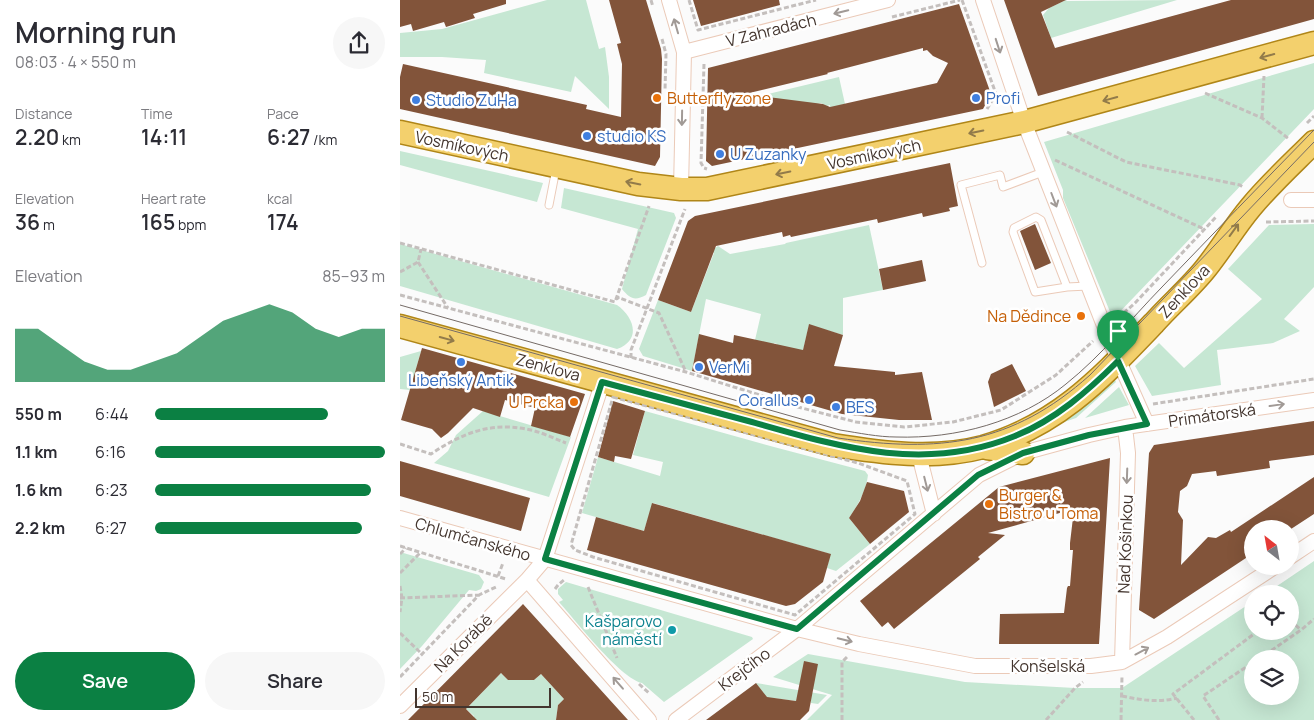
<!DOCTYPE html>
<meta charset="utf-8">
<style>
body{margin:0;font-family:Manrope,sans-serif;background:#f7f7f7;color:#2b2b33;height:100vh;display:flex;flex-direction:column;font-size:19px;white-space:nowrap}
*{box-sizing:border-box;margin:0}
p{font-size:16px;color:#7c7c81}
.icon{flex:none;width:28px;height:28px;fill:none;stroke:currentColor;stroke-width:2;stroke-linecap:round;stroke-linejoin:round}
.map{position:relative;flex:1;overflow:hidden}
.drawer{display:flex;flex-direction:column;background:#fff;width:400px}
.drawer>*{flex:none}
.needle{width:32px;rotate:329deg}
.fabs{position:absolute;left:844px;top:520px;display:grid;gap:10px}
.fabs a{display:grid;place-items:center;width:55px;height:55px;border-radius:50%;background:#fff;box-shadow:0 5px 20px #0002;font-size:25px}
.scale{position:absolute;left:15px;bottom:12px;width:136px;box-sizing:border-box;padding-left:5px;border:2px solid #43352e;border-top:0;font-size:14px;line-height:18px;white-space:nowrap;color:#43352e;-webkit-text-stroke:4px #fff;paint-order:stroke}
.pin{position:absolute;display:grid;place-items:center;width:42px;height:42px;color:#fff;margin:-51px -21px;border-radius:50% 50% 50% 0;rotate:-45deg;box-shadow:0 0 5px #0007}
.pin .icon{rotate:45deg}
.round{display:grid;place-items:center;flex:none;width:52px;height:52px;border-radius:26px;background:#f7f7f7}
.overview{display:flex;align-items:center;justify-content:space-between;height:85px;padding:0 15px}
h1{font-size:28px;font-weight:600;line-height:38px}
.stats{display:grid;grid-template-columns:repeat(3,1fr);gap:8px;height:85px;padding:5px 15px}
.stats div{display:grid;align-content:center}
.stats b{font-size:21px;font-weight:600}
.stats small{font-size:14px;font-weight:400}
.stats p{font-size:14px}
.chart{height:140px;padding:10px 15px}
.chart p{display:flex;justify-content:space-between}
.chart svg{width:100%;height:90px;margin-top:5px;fill:#0b8043;opacity:.7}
.button{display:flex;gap:10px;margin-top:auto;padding:10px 15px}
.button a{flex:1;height:58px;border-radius:30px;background:#0b8043;color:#fff;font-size:20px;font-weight:600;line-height:58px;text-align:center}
.button a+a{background:#f7f7f7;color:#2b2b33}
ul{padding:0 15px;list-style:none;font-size:16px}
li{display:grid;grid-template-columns:80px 60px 1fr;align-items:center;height:38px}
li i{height:12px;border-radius:6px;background:#0b8043}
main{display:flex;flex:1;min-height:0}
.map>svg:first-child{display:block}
.green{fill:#c6e7d3;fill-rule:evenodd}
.building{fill:#82543a;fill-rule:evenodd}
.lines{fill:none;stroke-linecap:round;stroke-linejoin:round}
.lane-casing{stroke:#ebcab8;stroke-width:9}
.street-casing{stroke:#ebcab8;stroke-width:16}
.primary-casing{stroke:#b08618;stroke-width:25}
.path{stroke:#c4bfbd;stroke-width:3;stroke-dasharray:5 2.5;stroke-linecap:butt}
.lane{stroke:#fff;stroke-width:7}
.street{stroke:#fff;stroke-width:14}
.primary{stroke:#f3d06d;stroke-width:22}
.tram{stroke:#756b66;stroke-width:1}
.oneway{stroke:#a19a96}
.oneway2{stroke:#927b4a}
.route-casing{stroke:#fff;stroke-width:10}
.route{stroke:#0b8043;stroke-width:6}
.food-dot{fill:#e8710a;stroke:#fff;stroke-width:2}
.shop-dot{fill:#3f7fe0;stroke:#fff;stroke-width:2}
.culture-dot{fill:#0f9aa8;stroke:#fff;stroke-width:2}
.labels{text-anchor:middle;stroke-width:5;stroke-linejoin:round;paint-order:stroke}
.street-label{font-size:16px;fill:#43352e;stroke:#fff}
.food-label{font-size:16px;fill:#c56008;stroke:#fff;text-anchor:start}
.shop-label{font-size:16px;fill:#366cbe;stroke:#fff;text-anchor:start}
.culture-label{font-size:16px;fill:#0d838f;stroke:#fff;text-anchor:end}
</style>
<main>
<section class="drawer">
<div class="overview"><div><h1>Morning run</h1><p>08:03 · 4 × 550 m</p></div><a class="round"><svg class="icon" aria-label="share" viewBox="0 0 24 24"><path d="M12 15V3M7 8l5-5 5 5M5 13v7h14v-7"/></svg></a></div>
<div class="stats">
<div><p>Distance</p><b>2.20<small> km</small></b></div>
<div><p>Time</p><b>14:11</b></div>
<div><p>Pace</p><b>6:27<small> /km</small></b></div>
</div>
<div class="stats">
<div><p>Elevation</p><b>36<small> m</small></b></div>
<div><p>Heart rate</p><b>165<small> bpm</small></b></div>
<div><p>kcal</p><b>174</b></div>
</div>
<div class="chart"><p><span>Elevation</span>85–93 m</p>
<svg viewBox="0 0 160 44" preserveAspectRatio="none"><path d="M0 44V18L10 18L20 26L30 34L40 38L50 38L60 34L70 30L80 22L90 14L100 10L110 6L120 10L130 18L140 22L150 18L160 18V44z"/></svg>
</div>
<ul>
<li><b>550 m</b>6:44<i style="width:75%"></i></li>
<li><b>1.1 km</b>6:16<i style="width:100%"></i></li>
<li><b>1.6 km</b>6:23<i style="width:94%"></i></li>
<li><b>2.2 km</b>6:27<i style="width:90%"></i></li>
</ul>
<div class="button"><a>Save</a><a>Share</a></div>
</section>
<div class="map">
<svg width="914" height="720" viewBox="0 0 914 720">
<rect width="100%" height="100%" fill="#fbfbfb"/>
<path class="green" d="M147,0h39l13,49 6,-2 4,30v32l-34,-33 -4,16 -87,-19 2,-13 -44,-3h-42v-24l42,-4z
M666,0l1,1 110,-1 -126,38 -8,-23 6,-7z
M914,63v46l-201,210 -50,-121v-8l-19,-48z
M439,77l6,27 -15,4v-3l-3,1 -6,-3 -49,11 -4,-20z
M0,151l143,32 -6,19 -137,-37z
M164,188l110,25 2,5 -30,77c-11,6 -16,4 -24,-6l16,-60 -77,-21z
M914,224v63l-30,32 16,12 -27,12 -56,7 4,35 -69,11 -17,-30 24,-23 25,25 78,-69 -34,-30 41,-44z
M469,225l14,65 -40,8v37l-34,-10 -7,30 -25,-8v-3l-3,-1 -2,7 -17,-10 6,-26 -55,-15 -14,72 -49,-15 -4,-7 19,-49 33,12 23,-59 -3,-2 7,-5 12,8 55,-10 1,-1z
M0,244l217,61c17,12 25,35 0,44l-217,-63z
M21,351l-11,39 -10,-1v-32z
M714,378l2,4 -40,36 -32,11z
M719,387l10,18 -44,13z
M83,411l88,26 -22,60 -115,-34 14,-12 8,-16z
M245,411l129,36 91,24 3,4c-2,16 -10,30 -19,43l21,26 -34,27 -9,-3 3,-14 -177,-51 -9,28 -62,-18 16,-56 62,19 3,-14 -30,-7z
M0,552l79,23 5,7 -3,7 -5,2 -7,-1 -47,56 -22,23z
M914,561v159h-507l25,-25 -59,-18 35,-23 157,28 110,6h47l130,-86v29h38v-37h-25zM852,659h38v37h-38z
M166,582l186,55 1,2 -89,63 -22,-19c-22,-5 -66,-62 -83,-81l4,-2 -5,-6v-5z
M101,673l7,7h26l7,-6 23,25 -6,6 -2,15h-82v-4l-8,-7z
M356,683l71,12 -9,9 -7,-1v-3l-14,-2 -1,3 -23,-3 -4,3z"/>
<path class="building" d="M0,0h106v4l-33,10 2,4 -29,9 -2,-5 -31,9 -2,-7 -11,3z
M209,0h37l15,49 1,10 -2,98 -5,9 -255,-57v-32l3,-13 184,41 -1,4 35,8 1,-53 -5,-20 4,-1z
M293,0h86l1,5 -79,21z
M604,0h62l-25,12 14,36 176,-48h83v19l-276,77z
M559,4l32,90 -8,15 -271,57 -6,-5 2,-93zM523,48v3l4,-1 6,6 15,7 -11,20 -107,24 -7,-3 -78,-10 83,-20 -1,-1z
M550,163l8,43 -9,2 1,3 -27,6 -1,-4 -44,10 -1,-4 -86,18 -1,-2 -7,2 -1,-5 -66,14 -25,66 -33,-12 30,-79 7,-5z
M635,224l16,39 -16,7 -15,-39z
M522,260l4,21 -43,9 -4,-21z
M409,324l34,11 -9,31 61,6v3l27,-3 10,48h-33l-57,-6 -150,-43 7,-37 34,9 1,-8 69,15z
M22,348l163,46 -15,43 -39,-11 4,-18 -30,-8 -5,17 -27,-9 -25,25 -7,5 -9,-9 -31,-9z
M612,364l14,27 -32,16 -6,-25 3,-8z
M213,401l32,10 -14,48 -16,-3 -1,6 -16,-5z
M914,421v34l-45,6 1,7 -53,8 -1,-5 -24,3 -5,12 -7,5 -2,21 5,8 -2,45 27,-28 8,1 14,-8 1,2 83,-55v37l-23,15h-39v25l-98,65 -15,-9 10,-157 5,-8z
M710,458l-11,186h-100l1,-30 64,-1 3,-25 1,-2h2l3,-36h-3v-7l4,-34 -86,24 17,2 -27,22 2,2 -86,70 -6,-7 -6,5 -22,-26 139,-114z
M0,461l130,37 -9,33 -121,-35z
M467,482l37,9 5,21 -39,32 -21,-26 11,-17z
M252,503l179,51 -8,28 -28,22 -9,2 -199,-56 9,-33 48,14z
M123,604l105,116h-72l2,-15 6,-6 -23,-25 -7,6h-26l-7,-7 -35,36 11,11h-69z
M404,661l14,3 -9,47 -9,9h-94l50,-37 11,14 29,4z"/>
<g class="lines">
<defs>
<path id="lane" d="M149,205l7,-36
M582,263l-21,-78 39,-10 3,12 40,-15
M667,287l-32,5 -22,-60 1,-4 22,-11 5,3 26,67 21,-1"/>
<path id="street" d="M269,0l15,52 -3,137
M583,0l41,122 86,219 37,83
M284,52l204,-52
M891,200h23
M519,455l15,59
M0,518l397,111 62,15 116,22h116l31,-4 45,-25 109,-71
M890,557l24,-16
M127,580l122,140
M722,662l6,-209 -3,-26
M0,706l127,-126 18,-21 58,-178
M276,720l121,-91 182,-154 44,-22 66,-18 36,-8 189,-27"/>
<path id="primary" d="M0,132l238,52 43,5h26l317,-67 290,-79
M0,326l433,119c49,8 101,15 150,2 76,-22 119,-70 171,-124 17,-19 37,-36 52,-55 16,-20 29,-42 45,-61 19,-23 42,-44 63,-65
M587,448l36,5"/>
</defs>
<use href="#lane" class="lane-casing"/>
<use href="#street" class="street-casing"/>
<use href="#primary" class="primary-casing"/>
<path class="path" d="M251,0l2,7
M289,0l9,30 118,-30
M562,0l34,94 -9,15
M492,17l68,-17
M262,39l4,15 -1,36
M304,64l-3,99 3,5 3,1
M805,93l57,25 27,21
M862,118l2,-42
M907,123l7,-7
M667,132l59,30 114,23 3,2
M655,160l149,69
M866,222l48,-1
M0,243l215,59 34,-96
M18,262l30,46
M0,272l18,-10 3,-13
M0,295l286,77 112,35 58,15 48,5 49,-5 48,-12 55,-35 37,-34
M219,299l-2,-2 42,16 27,59
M718,318l17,-15 81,-86
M231,358v-8l54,-141
M213,397l245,66 49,18 8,33 -120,101 -202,-58 -18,-7 -4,-5z
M753,404l161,-25
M0,444l31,10c30,-20 58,-32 95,-25 13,2 27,9 40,14
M0,546l106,33
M0,554l6,-6
M0,573l21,-21
M98,576l5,-13
M0,586l2,12 -2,14
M188,587l29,71
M155,589l3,-4 6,-5
M0,598l79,-3
M890,620l11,10
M0,633l22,21
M859,659l42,-29 13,-11
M0,677l79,-82 19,-9
M239,684l10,9
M722,696c19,4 36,7 55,2
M442,720v-58l5,-5
M646,720l29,-32 8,-6
M721,720l1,-44
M794,720l-21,-26 85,-63
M819,720l-16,-24 49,-33"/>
<use href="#lane" class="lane"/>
<use href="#street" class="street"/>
<use href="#primary" class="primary"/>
<path class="tram" d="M0,305l440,125c19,3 38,7 56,7 60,2 124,-15 170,-53 35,-28 64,-64 96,-97 50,-52 101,-105 152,-157
M0,316l438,122c101,15 174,7 252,-63l224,-233"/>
</g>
<defs><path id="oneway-shaft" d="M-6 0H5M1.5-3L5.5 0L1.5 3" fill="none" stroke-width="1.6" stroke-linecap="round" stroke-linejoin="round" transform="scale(1.25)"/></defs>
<g class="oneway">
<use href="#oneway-shaft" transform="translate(441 12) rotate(166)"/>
<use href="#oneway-shaft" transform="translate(276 26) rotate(-106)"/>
<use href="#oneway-shaft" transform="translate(598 46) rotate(72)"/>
<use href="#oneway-shaft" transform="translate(282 118) rotate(91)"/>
<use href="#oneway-shaft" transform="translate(654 200) rotate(69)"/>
<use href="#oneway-shaft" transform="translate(877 405) rotate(-8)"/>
<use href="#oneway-shaft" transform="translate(727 476) rotate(92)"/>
<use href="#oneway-shaft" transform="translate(526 484) rotate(76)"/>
<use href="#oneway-shaft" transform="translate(445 640) rotate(14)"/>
<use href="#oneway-shaft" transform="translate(742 651) rotate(-28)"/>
<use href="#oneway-shaft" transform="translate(218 683) rotate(-131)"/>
</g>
<g class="oneway2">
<use href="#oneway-shaft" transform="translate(867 56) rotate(165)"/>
<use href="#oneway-shaft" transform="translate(710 99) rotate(165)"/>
<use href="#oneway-shaft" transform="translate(576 132) rotate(168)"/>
<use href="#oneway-shaft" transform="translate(383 173) rotate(168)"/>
<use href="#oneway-shaft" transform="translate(233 183) rotate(-169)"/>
<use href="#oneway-shaft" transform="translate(834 230) rotate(-54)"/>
<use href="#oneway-shaft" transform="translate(47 339) rotate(15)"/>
</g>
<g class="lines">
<defs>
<path id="route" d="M718,361l29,63 -58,11 -66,18 -45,22 -181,154 -252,-70 57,-177c50,13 100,27 150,40 88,25 173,51 263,14 40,-16 73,-45 103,-75z"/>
</defs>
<use href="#route" class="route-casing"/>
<use href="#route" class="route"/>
</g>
<g class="food-dot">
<circle cx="257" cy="98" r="5"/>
<circle cx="681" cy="316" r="5"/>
<circle cx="174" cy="402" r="5"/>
<circle cx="589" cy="504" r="5"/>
</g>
<g class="shop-dot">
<circle cx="576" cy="98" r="5"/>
<circle cx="16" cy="100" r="5"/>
<circle cx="187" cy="136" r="5"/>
<circle cx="320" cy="154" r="5"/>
<circle cx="61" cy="362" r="5"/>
<circle cx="299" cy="367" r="5"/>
<circle cx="409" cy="400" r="5"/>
<circle cx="436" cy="407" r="5"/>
</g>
<circle class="culture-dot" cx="272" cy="630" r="5"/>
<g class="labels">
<g class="street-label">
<text transform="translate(371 30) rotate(-14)" y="6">V Zahradách</text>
<text transform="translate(62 146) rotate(12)" y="6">Vosmíkových</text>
<text transform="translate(474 154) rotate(-12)" y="6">Vosmíkových</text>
<text transform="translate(784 291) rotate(-47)" y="6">Zenklova</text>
<text transform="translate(148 367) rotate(15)" y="6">Zenklova</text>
<text transform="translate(812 415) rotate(-8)" y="6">Primátorská</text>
<text transform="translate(73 539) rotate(16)" y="6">Chlumčanského</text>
<text transform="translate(725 544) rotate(-88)" y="6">Nad Košinkou</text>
<text transform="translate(63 643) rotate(-45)" y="6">Na Korábě</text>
<text x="648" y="672">Konšelská</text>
<text transform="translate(344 669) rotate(-37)" y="6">Krejčího</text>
</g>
<g class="food-label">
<text x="267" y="104">Butterfly zone</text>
<text x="671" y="322" text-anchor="end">Na Dědince</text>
<text x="164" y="408" text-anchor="end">U Prcka</text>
<text x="599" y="501">Burger &amp;<tspan x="599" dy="18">Bistro u Toma</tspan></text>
</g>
<g class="shop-label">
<text x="586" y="104">Profi</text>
<text x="26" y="106">Studio ZuHa</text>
<text x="197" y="142">studio KS</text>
<text x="330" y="160">U Zuzanky</text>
<text x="309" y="373">VerMi</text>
<text x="61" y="386" text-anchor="middle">Libeňský Antik</text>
<text x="399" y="406" text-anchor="end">Corallus</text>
<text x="446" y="413">BES</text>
</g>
<g class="culture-label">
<text x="262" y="627">Kašparovo<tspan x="262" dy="18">náměstí</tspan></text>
</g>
</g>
</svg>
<div class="fabs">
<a><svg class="needle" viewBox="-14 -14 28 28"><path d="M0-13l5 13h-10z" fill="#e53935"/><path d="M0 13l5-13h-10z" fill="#7c7c81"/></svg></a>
<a><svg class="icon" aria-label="locate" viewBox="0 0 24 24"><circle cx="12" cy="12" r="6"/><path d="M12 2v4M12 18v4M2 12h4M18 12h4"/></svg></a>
<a><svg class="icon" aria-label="layers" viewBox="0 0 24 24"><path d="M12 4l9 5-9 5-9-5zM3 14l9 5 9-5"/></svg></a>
</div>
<div class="scale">50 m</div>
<div class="pin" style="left:718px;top:361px;background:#1e9e55"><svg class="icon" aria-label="arrive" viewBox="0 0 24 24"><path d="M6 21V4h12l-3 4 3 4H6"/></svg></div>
</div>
</main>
